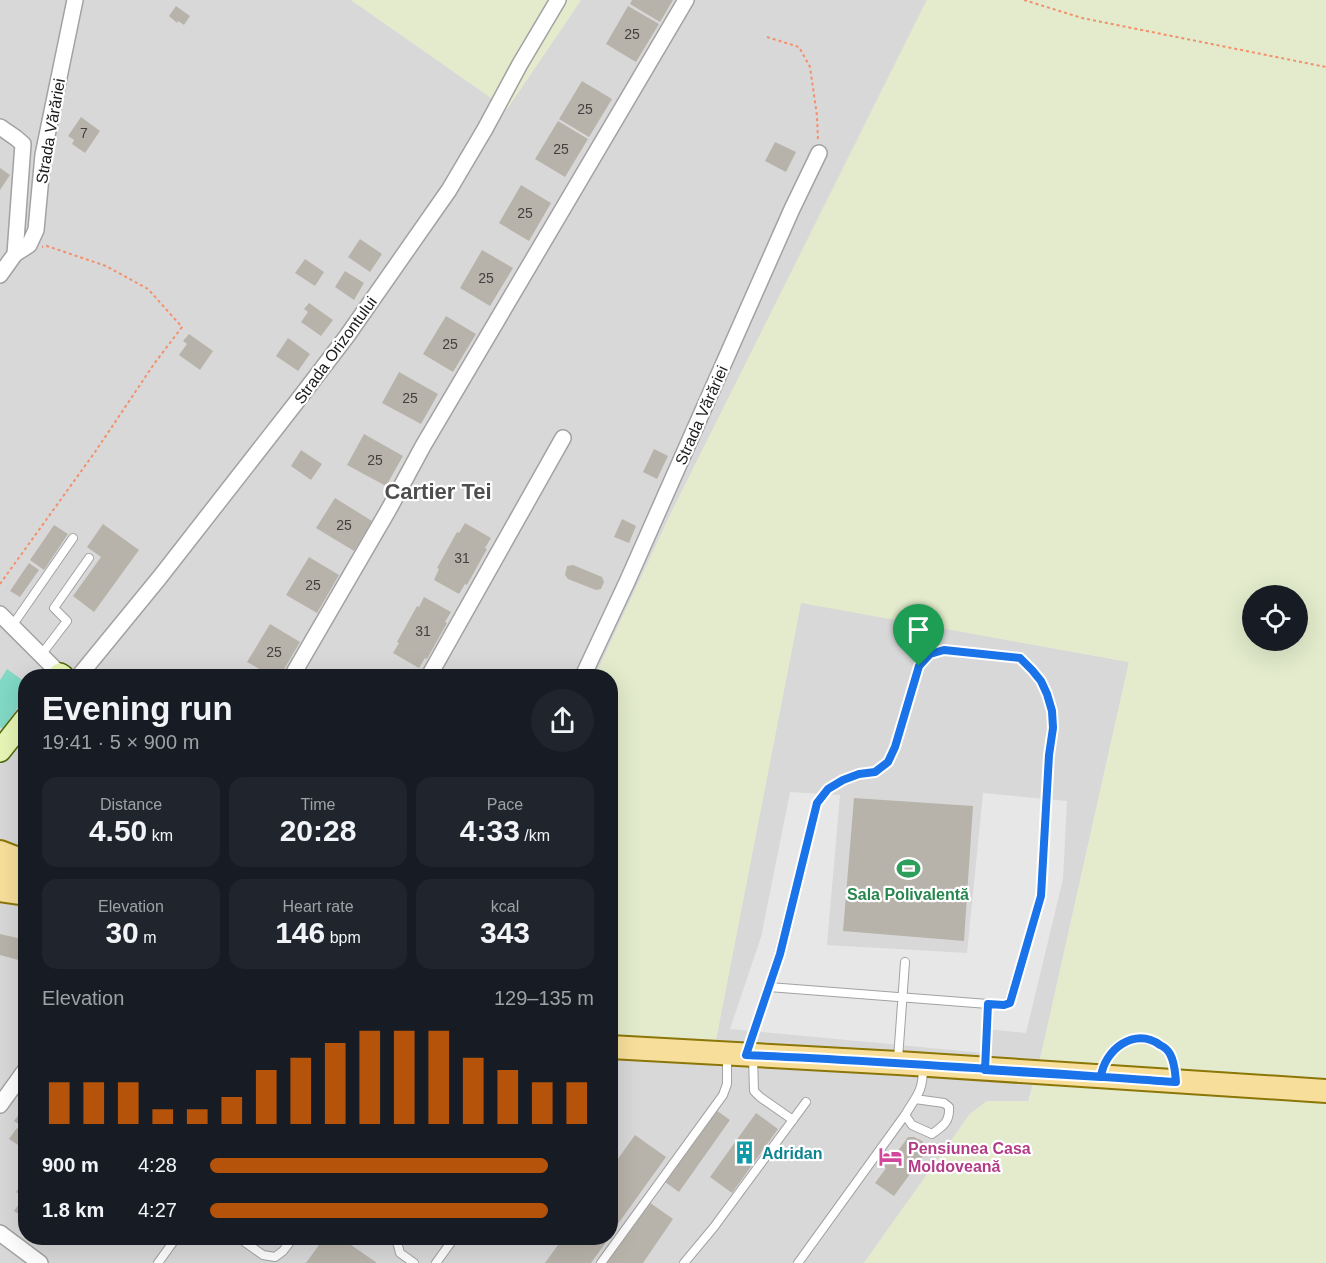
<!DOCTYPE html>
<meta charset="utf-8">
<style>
body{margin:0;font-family:Arial,sans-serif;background:#20242c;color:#f1f3f6;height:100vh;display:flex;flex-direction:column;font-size:22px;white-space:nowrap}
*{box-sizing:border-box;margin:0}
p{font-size:20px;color:#9ea1a6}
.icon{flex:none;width:33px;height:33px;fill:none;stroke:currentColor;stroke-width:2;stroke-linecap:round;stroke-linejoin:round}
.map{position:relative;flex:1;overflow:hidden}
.side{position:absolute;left:18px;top:669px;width:600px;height:576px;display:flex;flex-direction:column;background:#171b24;border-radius:24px;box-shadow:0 6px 24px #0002}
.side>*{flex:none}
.controls{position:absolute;left:1242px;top:585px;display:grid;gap:12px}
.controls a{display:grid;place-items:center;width:66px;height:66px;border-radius:50%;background:#171b24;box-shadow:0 6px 24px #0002;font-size:30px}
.pin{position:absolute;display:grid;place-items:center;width:51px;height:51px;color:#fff;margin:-62px -26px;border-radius:50% 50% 50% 0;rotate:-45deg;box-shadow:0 0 6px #0007}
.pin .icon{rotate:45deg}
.round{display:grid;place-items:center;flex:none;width:63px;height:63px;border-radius:32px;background:#20242c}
.head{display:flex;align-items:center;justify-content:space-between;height:102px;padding:0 24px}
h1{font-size:33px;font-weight:600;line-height:45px}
.figures{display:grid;grid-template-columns:repeat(3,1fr);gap:9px;height:102px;padding:6px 24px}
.figures div{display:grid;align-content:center;border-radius:15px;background:#20242c;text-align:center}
.figures b{font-size:30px;font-weight:600}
.figures small{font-size:16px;font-weight:400}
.figures p{font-size:16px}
.chart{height:168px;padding:12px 24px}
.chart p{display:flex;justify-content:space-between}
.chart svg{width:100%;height:108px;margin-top:6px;stroke:#b45309;stroke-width:6}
ul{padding:0 24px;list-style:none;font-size:20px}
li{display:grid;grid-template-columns:96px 72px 1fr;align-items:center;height:45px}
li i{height:15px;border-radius:8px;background:#b45309}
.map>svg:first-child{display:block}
.residential{fill:#d9d8d8}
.farmland{fill:#e3ebcc;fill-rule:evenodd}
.pitch{fill:#81d9c6}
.parking{fill:#e7e7e7}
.building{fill:#b8b3aa}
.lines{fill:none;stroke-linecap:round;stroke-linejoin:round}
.lane-casing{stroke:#a2a2a2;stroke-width:10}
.street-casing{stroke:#a2a2a2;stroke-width:18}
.secondary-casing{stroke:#4f6a09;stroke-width:24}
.primary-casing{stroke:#8b7607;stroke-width:26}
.path{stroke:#f3906b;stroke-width:2;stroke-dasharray:3 3;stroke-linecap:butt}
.lane{stroke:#fff;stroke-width:8}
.street{stroke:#fff;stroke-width:15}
.secondary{stroke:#e7f6b5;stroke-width:21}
.primary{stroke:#f7df9b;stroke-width:22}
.route-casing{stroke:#fff;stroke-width:12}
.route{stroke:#1a73e8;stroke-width:8}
.labels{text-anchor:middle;stroke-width:4.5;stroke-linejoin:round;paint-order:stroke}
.number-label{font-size:14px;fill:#42413f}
.street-label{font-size:16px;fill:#1b1b1b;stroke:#fff}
.leisure-label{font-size:16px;font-weight:bold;fill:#27864d;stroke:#fff}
.hotel-label{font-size:16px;font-weight:bold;fill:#b23c85;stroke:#fff;text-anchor:start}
.culture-label{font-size:16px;font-weight:bold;fill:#0d838f;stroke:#fff;text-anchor:start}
.district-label{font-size:22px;font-weight:bold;fill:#4e4e4e;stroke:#fff}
</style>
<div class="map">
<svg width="1326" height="1263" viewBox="0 0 1326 1263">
<rect width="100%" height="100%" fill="#eceae0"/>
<path class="residential" d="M0,0h351l156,109 74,-109h346l-256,513 -76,163h-569v562h584l1,-201 105,2 85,-437 328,60 -87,389 -14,51 -41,-1 -17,13 -106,149h-864z"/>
<path class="farmland" d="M351,0h230l-74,109z
M927,0h399v1263h-462l106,-149 17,-13h42l13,-50 87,-389 -328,-59 -85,437 -105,-3 -1,-361h-15l76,-163zM1252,596h46v44h-46z"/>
<path class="pitch" d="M7,669l18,13v15l-22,32 -3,-2v-47z"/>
<path class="parking" d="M790,792l50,3 -13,150 140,8 16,-160 84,8 -4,78 -37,154 -40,-4 -2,24 -254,-24 31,-92z"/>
<path class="building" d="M632,0h41l-13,22 -30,-18z
M176,6l14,10 -6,9 -6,-4 -1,2 -8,-7z
M628,6l31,18 -23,38 -30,-18z
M582,81l30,18 -23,38 -30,-18z
M81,117l19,14 -15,22 -13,-9 2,-4 -6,-4z
M558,121l30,18 -23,38 -30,-18z
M775,142l21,10 -10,20 -21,-11z
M0,168l10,7 -10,15z
M521,185l30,18 -22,38 -30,-18z
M360,239l22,15 -12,18 -22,-15z
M482,250l31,18 -23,38 -30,-18z
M305,259l19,13 -9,14 -20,-13z
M345,271l19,12 -10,17 -19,-13z
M309,303l24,17 -12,16 -20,-14 7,-10 -4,-3z
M446,316l30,18 -23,38 -30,-18z
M189,334l24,17 -13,19 -21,-15 8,-11 -4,-3z
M288,338l22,16 -12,17 -22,-15z
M399,372l39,22 -17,30 -39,-21z
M364,434l39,22 -17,30 -39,-21z
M654,449l14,7 -11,23 -14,-7z
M301,450l21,14 -11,16 -20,-14z
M335,498l37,23 -18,30 -38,-23z
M622,519l14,7 -7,17 -15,-6z
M465,523l26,15 -6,10 2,1 -20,36 -2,-1 -6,10 -25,-14 5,-11 -2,-1 20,-36 2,1z
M103,524l36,26 -45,62 -21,-16 28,-39 -14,-10z
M54,525l14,9 -24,36 -14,-10z
M309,557l30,18 -22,38 -31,-18z
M29,563l10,7 -19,27 -10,-6z
M573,565l29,12 2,5 -3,7 -5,1 -28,-11 -3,-4 2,-9z
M424,597l27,15 -6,10 2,1 -20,36 -2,-1 -6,10 -26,-15 6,-10 -2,-1 20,-36 2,1z
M270,624l30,18 -20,34h-8l-25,-14z
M854,798l119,8 -9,135 -121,-10z
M0,934l26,6v22l-26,-7z
M26,1105v24l-12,-8z
M716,1110l14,10 -51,72 -14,-10z
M756,1113l22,16 -46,64 -22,-16z
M17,1128l9,6v6l-5,7 -12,-8z
M635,1135l31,22 -56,78v-65z
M908,1137h6l8,4 3,3 1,8 -32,44 -19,-13 11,-15 -7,-4 10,-13 6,4z
M26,1177v22l-10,-7z
M22,1200l4,2v6l-6,7 -6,-4z
M649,1202l24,17 -30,44h-37z
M324,1238h17l36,25h-71z
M563,1238h46l-18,25h-46z"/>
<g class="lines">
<defs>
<path id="lane" d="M12,626l61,-88
M41,655l26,-34 -13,-13 35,-50
M747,1051l32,-97 38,-151 11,-13 15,-10 16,-6 16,-2 13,-10 7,-15 24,-81 11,-12 14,-4 76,8 12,12 9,12 6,12 5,17 1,17 -4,27 -8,141 -32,107 -5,2 -16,-1 -219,-17
M753,1057l1,34 6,6 33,23
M898,1059l7,-97
M985,1065l3,-61
M1102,1075c4,-24 22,-41 47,-35 7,2 16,6 20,12 6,8 6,19 7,28
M905,1115l7,10 20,9c11,-8 18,-12 17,-27l-5,-4 -29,-4
M239,1238l24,17 12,2 8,-6 10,-13
M396,1238l4,15 14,10
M158,1263l18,-25
M436,1263l18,-25
M601,1263l122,-168 4,-11v-28
M684,1263l30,-36 92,-125
M798,1263l107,-148c12,-20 18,-23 18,-48"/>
<path id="street" d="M0,127l16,11 7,6 -8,110 -15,21
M15,254l14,-9 7,-15 7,-75 32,-155
M0,614l60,60
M79,676l81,-99 135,-173 52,-68 102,-146 36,-61 35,-65 38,-64
M292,676l97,-167 34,-63 263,-446
M429,676l134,-238
M583,676l44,-94 165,-373 27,-56
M0,1105l26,-36
M0,1233l40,30"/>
<path id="secondary" d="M58,676l2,-2 3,2
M0,751l26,-33"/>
<path id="primary" d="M0,852l26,10
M0,871l26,9
M0,890l26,4
M610,1047l288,16 428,28"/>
</defs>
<use href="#lane" class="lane-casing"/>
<use href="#street" class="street-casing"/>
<use href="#secondary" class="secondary-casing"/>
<use href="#primary" class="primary-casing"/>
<path class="path" d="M1024,0l58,18 244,49
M767,37l32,10 11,20 7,49 1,25
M0,584l95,-132 59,-88 28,-37 -34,-38 -42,-23 -59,-20 -5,1"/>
<use href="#lane" class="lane"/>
<use href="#street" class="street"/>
<use href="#secondary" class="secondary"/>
<use href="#primary" class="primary"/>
</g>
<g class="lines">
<defs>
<path id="route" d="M919,666l-24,81 -7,15 -13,10 -16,2 -16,6 -15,9 -11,14 -37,151 -34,101c143,6 287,17 430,27 -1,-10 -1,-19 -6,-28 -2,-4 -6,-7 -10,-9 -25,-19 -56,5 -59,32l-116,-7 3,-66 16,1 6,-2 31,-107 8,-141 4,-27 -1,-17 -5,-17 -6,-13 -9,-11 -12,-12 -76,-8 -14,4 -11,12"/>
</defs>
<use href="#route" class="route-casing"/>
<use href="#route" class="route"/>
</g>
<defs>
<symbol id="stadium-bare" viewBox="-9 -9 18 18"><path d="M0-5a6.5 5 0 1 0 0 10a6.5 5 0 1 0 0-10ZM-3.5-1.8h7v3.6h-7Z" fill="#2e9e5b" stroke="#fff" stroke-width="2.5" paint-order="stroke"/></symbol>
<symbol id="building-bare" viewBox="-9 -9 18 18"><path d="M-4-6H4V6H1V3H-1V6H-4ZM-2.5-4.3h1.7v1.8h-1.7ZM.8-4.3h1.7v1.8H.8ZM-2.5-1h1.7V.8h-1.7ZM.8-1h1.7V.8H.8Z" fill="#0f9aa8" stroke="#fff" stroke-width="2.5" paint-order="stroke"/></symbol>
<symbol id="hotel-bare" viewBox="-9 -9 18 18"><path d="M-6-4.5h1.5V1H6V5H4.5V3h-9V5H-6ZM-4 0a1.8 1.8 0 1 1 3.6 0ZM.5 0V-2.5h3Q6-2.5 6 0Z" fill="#d1479c" stroke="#fff" stroke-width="2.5" paint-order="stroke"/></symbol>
</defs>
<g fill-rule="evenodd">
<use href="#stadium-bare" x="892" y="852" width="33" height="33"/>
<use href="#building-bare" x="728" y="1136" width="33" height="33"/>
<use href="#hotel-bare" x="874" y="1140" width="33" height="33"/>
</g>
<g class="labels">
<g class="number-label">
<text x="632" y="39">25</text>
<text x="585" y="114">25</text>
<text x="84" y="138">7</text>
<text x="561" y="154">25</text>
<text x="525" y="218">25</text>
<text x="486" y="283">25</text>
<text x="450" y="349">25</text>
<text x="410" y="403">25</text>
<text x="375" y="465">25</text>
<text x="344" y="530">25</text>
<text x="462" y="563">31</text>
<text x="313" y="590">25</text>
<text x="423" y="636">31</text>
<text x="274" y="657">25</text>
</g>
<g class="street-label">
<text transform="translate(50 131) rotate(-80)" y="6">Strada Vărăriei</text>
<text transform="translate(335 350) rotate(-54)" y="6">Strada Orizontului</text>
<text transform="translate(701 415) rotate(-66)" y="6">Strada Vărăriei</text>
</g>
<g class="leisure-label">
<text x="908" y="900">Sala Polivalentă</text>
</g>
<g class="hotel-label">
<text x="908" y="1154">Pensiunea Casa<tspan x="908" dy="18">Moldoveană</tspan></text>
</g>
<g class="culture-label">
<text x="762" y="1159">Adridan</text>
</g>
<g class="district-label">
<text x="438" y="499">Cartier Tei</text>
</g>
</g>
</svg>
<div class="controls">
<a><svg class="icon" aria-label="locate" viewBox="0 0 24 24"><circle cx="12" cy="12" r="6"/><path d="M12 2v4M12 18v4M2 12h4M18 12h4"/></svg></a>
</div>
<div class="pin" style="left:919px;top:666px;background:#1e9e55"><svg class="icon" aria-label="arrive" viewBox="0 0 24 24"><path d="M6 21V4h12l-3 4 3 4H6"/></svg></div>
<section class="side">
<div class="head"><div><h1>Evening run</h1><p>19:41 · 5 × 900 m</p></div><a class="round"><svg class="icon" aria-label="share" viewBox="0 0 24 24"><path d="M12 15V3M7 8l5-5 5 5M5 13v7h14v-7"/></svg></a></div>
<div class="figures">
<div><p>Distance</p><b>4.50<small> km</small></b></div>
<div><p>Time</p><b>20:28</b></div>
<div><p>Pace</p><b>4:33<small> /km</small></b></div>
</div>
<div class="figures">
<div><p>Elevation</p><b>30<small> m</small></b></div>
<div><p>Heart rate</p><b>146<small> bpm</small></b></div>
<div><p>kcal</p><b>343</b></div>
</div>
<div class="chart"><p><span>Elevation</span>129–135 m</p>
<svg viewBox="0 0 160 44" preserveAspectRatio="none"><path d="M5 44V27M15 44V27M25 44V27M35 44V38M45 44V38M55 44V33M65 44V22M75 44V17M85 44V11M95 44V6M105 44V6M115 44V6M125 44V17M135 44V22M145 44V27M155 44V27"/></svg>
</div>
<ul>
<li><b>900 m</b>4:28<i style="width:88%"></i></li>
<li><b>1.8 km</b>4:27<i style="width:88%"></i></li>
</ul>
</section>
</div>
